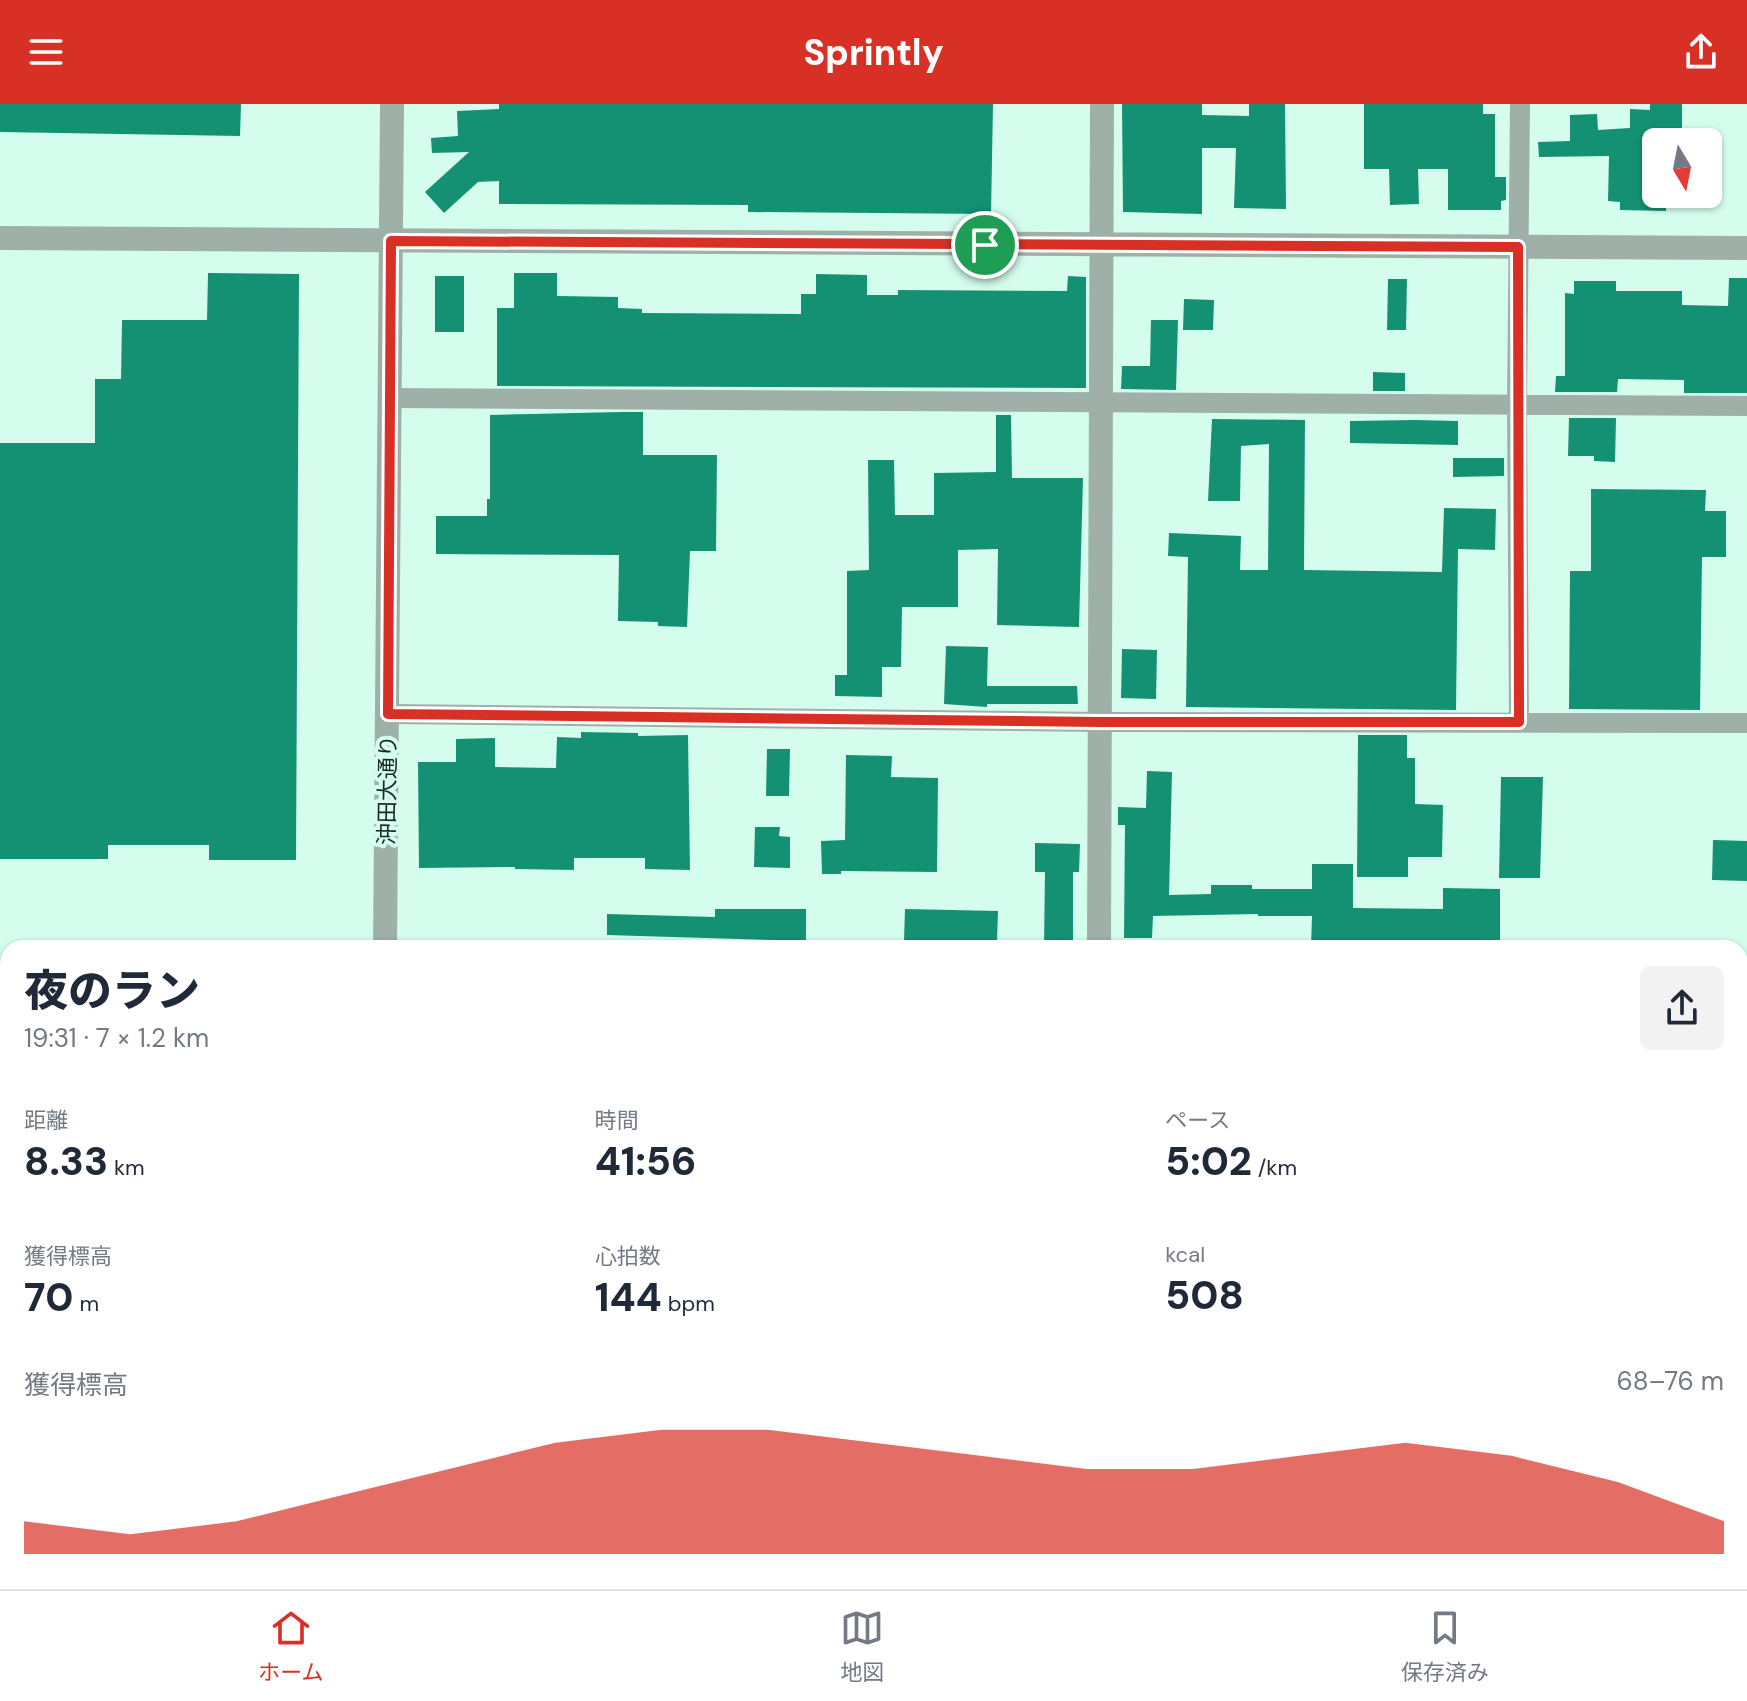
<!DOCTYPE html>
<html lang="ja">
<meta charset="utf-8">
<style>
body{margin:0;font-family:"DM Sans","Noto Sans JP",sans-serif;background:#f2f2f3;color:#1f2937;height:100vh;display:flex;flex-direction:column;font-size:30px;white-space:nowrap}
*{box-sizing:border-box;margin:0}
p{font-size:26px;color:#747a83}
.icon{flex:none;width:44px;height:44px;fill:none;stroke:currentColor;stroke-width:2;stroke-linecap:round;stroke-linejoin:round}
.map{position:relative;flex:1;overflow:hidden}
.sheet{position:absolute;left:0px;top:836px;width:1748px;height:650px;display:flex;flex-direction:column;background:#fff;border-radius:24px 24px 0 0;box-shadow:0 2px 6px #0004}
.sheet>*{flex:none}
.needle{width:52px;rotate:170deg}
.tools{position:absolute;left:1642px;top:24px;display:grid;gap:16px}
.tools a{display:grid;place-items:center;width:80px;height:80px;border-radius:12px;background:#fff;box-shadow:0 2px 6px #0004;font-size:40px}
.pin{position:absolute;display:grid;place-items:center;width:68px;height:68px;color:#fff;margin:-34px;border:4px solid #fff;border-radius:50%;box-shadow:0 2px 8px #0007}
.round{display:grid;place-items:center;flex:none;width:84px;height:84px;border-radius:12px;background:#f2f2f3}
.overview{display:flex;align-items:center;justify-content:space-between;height:136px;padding:0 24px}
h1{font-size:44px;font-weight:800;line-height:60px}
.metrics{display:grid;grid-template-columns:repeat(3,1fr);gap:12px;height:136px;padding:8px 24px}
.metrics div{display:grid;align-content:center}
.metrics b{font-size:40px;font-weight:800}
.metrics small{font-size:22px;font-weight:400}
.metrics p{font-size:22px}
.chart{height:224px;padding:16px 24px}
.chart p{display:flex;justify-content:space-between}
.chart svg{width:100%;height:144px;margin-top:8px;fill:#d93025;opacity:.7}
header{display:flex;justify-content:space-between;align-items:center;height:104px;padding:0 24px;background:#d93025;color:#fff;font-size:36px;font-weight:800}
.tab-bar{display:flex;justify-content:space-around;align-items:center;height:112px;border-top:2px solid #e0e1e3;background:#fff;font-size:22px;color:#747a83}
.tab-bar a{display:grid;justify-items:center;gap:4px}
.tab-bar .current{color:#d93025}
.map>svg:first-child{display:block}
.building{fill:#149173}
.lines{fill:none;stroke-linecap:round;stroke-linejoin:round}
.minor{stroke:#9fb0a9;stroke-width:20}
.tertiary{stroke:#9fb0a9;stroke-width:24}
.route-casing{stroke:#fff;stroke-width:16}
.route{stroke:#d93025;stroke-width:10}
.labels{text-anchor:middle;stroke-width:8;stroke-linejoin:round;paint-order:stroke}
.street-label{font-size:22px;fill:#162621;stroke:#d4fdee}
</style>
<header><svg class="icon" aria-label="menu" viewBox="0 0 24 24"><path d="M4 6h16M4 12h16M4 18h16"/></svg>Sprintly<svg class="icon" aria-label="share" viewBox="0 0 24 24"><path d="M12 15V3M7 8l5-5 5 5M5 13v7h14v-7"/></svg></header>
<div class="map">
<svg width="1747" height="1485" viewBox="0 0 1747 1485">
<rect width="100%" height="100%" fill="#d4fdee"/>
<path class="building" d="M0,0h241l-1,32 -240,-4z
M499,0h494l-2,110 -243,-2v-7l-249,-1v-23l-21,1 -34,31 -19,-21 44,-40 -37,1 -1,-15 27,-2 -1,-25 42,-2z
M1122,0h80v11l47,1v-12h36l1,105 -52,-1 2,-60h-34v66l-79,-2z
M1364,0h119v10h12v63h11v23l-5,1v9h-53v-41h-30l1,35 -29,1 -1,-36h-25z
M1650,0h32v38h-26v52h10v17l-46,-1v-8l-12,-1 1,-45 -70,1 -1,-15 32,-1v-26l27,-1 1,16 32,-2v-19l20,1z
M208,169l91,1 -3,586h-87v-15h-101v14h-108v-416h95v-64h26l1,-59h85z
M514,169h43v23l61,1v11l24,1v4l159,1v-20h15v-20l51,1v20h31v-5l169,1 1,-15 18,1v111l-589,-2v-78h17z
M435,172h29v56h-29z
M1729,174h18v115h-63v-13l-66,-1 -1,13h-62l1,-16h9v-83l9,1v-13h42v10h66v14l46,1z
M1388,175h19l-1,51h-19z
M1184,195l30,1 -1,30h-30z
M1151,216h27l-2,70 -55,-1 1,-23h28z
M1373,268l32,1v18h-32z
M621,308h22v43h74l-1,96h-26l-3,76 -29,-1v-4l-40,-1 1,-66 -183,-1v-38h51v-17h3v-84z
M996,311h15l1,63h71l-4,149 -82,-2 1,-76 -40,1v57h-56l-1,60h-19v30l-47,-1v-21h12v-104l22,-1 -1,-110h26l1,55h39v-42l62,-1z
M1569,314h47l-1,44 -21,-1v-5h-26z
M1212,315l93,1 -1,150 138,2 2,-64 52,1 -1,41 -37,-1 -2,161 -270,-3 2,-150 -20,-1 1,-23 72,3 -1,34h28l1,-126 -28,2 -1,55h-32z
M1415,316l43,1v24l-108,-2v-22z
M1453,354h51v18l-51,1z
M1591,385l115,1 -1,21h21v46h-24l-2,153 -131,-1 1,-138h21z
M946,542l42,1 -1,39h90l1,18h-91v3l-43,-3z
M1122,545l35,1 -1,49 -35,-1z
M581,628l57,1v3l50,-1 2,135 -45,-1v-11h-71v12l-59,-1v-2l-96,1 -1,-106h38v-23l39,-1v29l61,1 1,-31 24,1z
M1358,631h49v23h8v46l28,1 -1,52h-34v20h-51z
M767,645h23l-1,47h-23z
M846,651l46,1 -1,21 47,1 -1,94 -96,-1v3h-19l-1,-33 24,-1z
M1147,667l25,1 -3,123 42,-1v-9h41v4h60v-25h41v44l90,1v-21l57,1v59h-189l1,-32h-54v-2l-105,2 -1,22h-28l1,-113h-7v-18l28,1z
M1501,673h42l-3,101h-41z
M755,723h25l-1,9 11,1v31l-36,-1z
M1713,736l34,1v40l-35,-1z
M1035,739l45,1 -1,28h-6v76h-29l1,-76h-10z
M715,805h91v32l-199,-6v-21l108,3z
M905,805l93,2 -1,32 -93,-2z"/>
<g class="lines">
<path class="minor" d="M390,294l1357,8
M388,610l712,8 647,1
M1519,618l-2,-318 3,-300
M1740,937h7
M1740,1250h7"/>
<path class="tertiary" d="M0,134l1747,10
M385,844l7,-844
M1099,844l3,-844
M380,1485v-7
M1097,1485v-7"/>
</g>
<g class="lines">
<defs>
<path id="route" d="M391,137l1127,6 1,475h-419l-712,-8z"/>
</defs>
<use href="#route" class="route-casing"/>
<use href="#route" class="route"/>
</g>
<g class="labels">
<g class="street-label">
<text transform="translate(387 686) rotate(-89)" y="8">沖田大通り</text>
</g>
</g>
</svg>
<div class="tools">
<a><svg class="needle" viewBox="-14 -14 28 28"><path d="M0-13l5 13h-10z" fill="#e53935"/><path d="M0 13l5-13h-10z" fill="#747a83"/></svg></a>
</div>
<div class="pin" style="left:985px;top:141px;background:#1e9e55"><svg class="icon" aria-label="arrive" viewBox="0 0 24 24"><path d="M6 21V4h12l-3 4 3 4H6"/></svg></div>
<section class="sheet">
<div class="overview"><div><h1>夜のラン</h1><p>19:31 · 7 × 1.2 km</p></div><a class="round"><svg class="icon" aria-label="share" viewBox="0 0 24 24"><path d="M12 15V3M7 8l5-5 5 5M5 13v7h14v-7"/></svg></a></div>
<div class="metrics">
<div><p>距離</p><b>8.33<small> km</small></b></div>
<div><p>時間</p><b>41:56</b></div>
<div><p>ペース</p><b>5:02<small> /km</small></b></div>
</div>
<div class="metrics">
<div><p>獲得標高</p><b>70<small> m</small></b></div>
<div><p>心拍数</p><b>144<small> bpm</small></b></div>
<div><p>kcal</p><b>508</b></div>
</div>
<div class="chart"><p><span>獲得標高</span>68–76 m</p>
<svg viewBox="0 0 160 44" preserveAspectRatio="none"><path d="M0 44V34L10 38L20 34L30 26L40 18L50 10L60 6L70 6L80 10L90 14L100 18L110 18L120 14L130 10L140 14L150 22L160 34V44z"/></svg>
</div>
</section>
</div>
<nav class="tab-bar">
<a class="current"><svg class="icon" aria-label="home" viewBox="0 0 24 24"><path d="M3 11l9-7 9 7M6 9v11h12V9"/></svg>ホーム</a>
<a><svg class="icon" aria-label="map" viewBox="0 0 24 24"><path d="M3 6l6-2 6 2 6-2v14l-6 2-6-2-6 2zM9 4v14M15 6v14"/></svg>地図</a>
<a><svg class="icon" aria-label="saved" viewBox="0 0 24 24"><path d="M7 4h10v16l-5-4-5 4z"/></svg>保存済み</a>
</nav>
